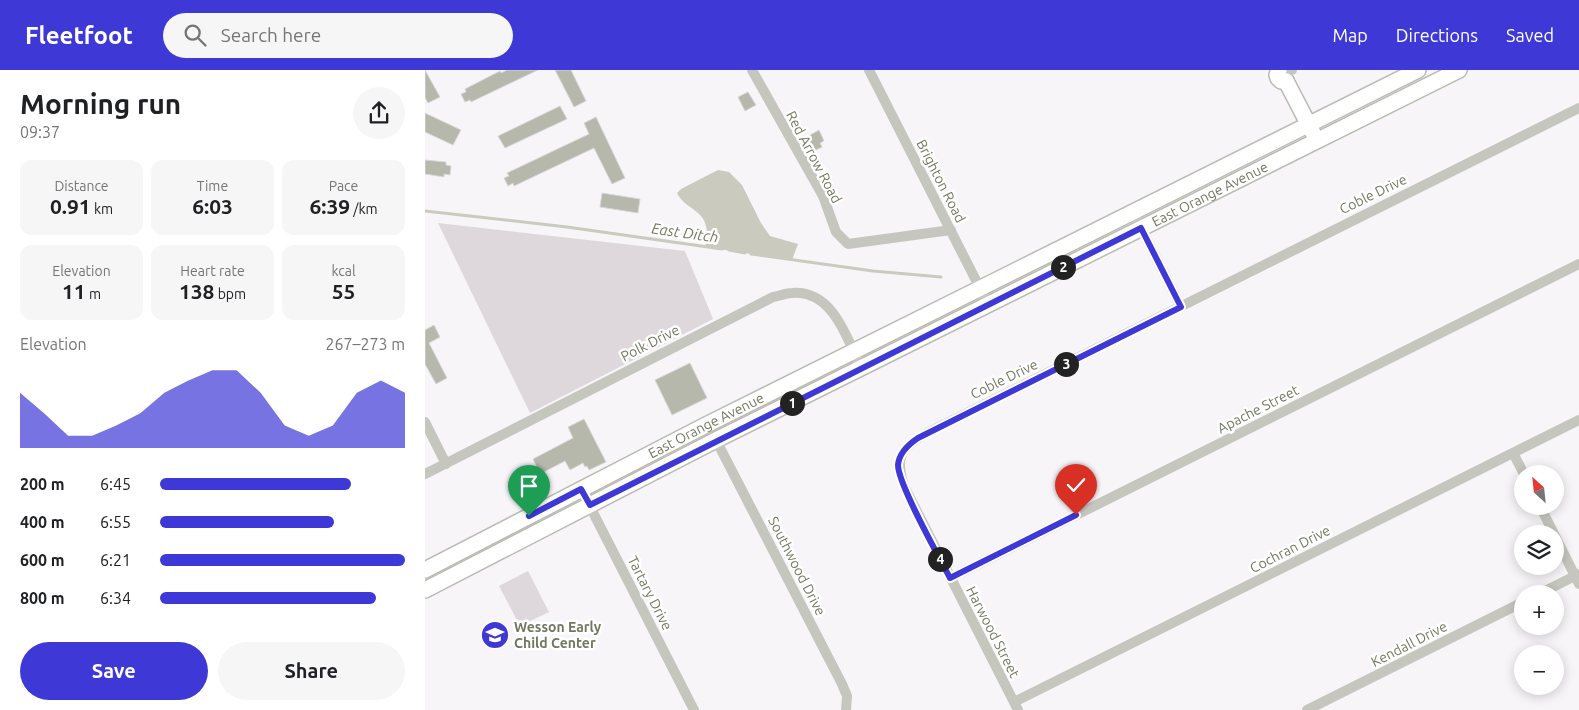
<!DOCTYPE html>
<meta charset="utf-8">
<style>
body{margin:0;font-family:Ubuntu,sans-serif;background:#f6f6f6;color:#202124;height:100vh;display:flex;flex-direction:column;font-size:19px;white-space:nowrap}
*{box-sizing:border-box;margin:0}
p{font-size:16px;color:#757577}
.icon{flex:none;width:28px;height:28px;fill:none;stroke:currentColor;stroke-width:2;stroke-linecap:round;stroke-linejoin:round}
.map{position:relative;flex:1;overflow:hidden}
.side{display:flex;flex-direction:column;background:#fff;width:425px}
.side>*{flex:none}
.needle{width:32px;rotate:333deg}
.controls{position:absolute;left:1089px;top:395px;display:grid;gap:10px}
.controls a{display:grid;place-items:center;width:50px;height:50px;border-radius:50%;background:#fff;box-shadow:0 2px 12px #0003;font-size:25px}
.pin{position:absolute;display:grid;place-items:center;width:42px;height:42px;color:#fff;margin:-51px -21px;border-radius:50% 50% 50% 0;rotate:-45deg;box-shadow:0 0 5px #0007}
.pin .icon{rotate:45deg}
.km{position:absolute;width:25px;height:25px;margin:-12px;border-radius:50%;background:#222;color:#fff;font-size:14px;line-height:25px;text-align:center}
.round{display:grid;place-items:center;flex:none;width:52px;height:52px;border-radius:26px;background:#f6f6f6}
.summary{display:flex;align-items:center;justify-content:space-between;height:85px;padding:0 20px}
h1{font-size:28px;font-weight:600;line-height:38px}
.stats{display:grid;grid-template-columns:repeat(3,1fr);gap:8px;height:85px;padding:5px 20px}
.stats div{display:grid;align-content:center;border-radius:12px;background:#f6f6f6;text-align:center}
.stats b{font-size:21px;font-weight:600}
.stats small{font-size:14px;font-weight:400}
.stats p{font-size:14px}
.chart{height:140px;padding:10px 20px}
.chart p{display:flex;justify-content:space-between}
.chart svg{width:100%;height:90px;margin-top:5px;fill:#3e38d6;opacity:.7}
.button{display:flex;gap:10px;margin-top:auto;padding:10px 20px}
.button a{flex:1;height:58px;border-radius:30px;background:#3e38d6;color:#fff;font-size:20px;font-weight:600;line-height:58px;text-align:center}
.button a+a{background:#f6f6f6;color:#202124}
ul{padding:0 20px;list-style:none;font-size:16px}
li{display:grid;grid-template-columns:80px 60px 1fr;align-items:center;height:38px}
li i{height:12px;border-radius:6px;background:#3e38d6}
header{display:flex;align-items:center;gap:30px;box-sizing:border-box;height:70px;padding:0 25px;background:#3e38d6;color:#fff}
header strong{font-size:24px}
nav{display:flex;gap:28px;margin-inline-start:auto;font-size:18px}
.search{width:350px;height:45px;background:#f6f6f6;display:flex;align-items:center;gap:12px;box-sizing:border-box;padding:0 18px;border-radius:28px;color:#757577;font-size:19px}
main{display:flex;flex:1;min-height:0}
.map>svg:first-child{display:block}
.green{fill:#ded7dc}
.water{fill:#cacbbe}
.lines{fill:none;stroke-linecap:round;stroke-linejoin:round}
.stream{stroke:#cacbbe;stroke-width:3}
.building{fill:#b5b8ab;stroke:#d9d8d9}
.secondary-casing{stroke:#b9bcb2;stroke-width:18}
.street{stroke:#c5c7bf;stroke-width:10}
.secondary{stroke:#fff;stroke-width:15}
.route-casing{stroke:#fff;stroke-width:10}
.route{stroke:#3e38d6;stroke-width:6}
.labels{text-anchor:middle;stroke-width:5;stroke-linejoin:round;paint-order:stroke}
.street-label{font-size:14px;fill:#727860;stroke:#fff}
.poi-label{font-size:14px;font-weight:bold;fill:#727860;stroke:#fff;text-anchor:start}
.water-label{font-size:15px;font-style:italic;fill:#767860;stroke:#fff}
</style>
<header>
<strong>Fleetfoot</strong>
<div class="search"><svg class="icon" aria-label="search" viewBox="0 0 24 24"><circle cx="10" cy="10" r="6"/><path d="M15 15l6 6"/></svg>Search here</div>
<nav><a>Map</a><a>Directions</a><a>Saved</a></nav>
</header>
<main>
<section class="side">
<div class="summary"><div><h1>Morning run</h1><p>09:37</p></div><a class="round"><svg class="icon" aria-label="share" viewBox="0 0 24 24"><path d="M12 15V3M7 8l5-5 5 5M5 13v7h14v-7"/></svg></a></div>
<div class="stats">
<div><p>Distance</p><b>0.91<small> km</small></b></div>
<div><p>Time</p><b>6:03</b></div>
<div><p>Pace</p><b>6:39<small> /km</small></b></div>
</div>
<div class="stats">
<div><p>Elevation</p><b>11<small> m</small></b></div>
<div><p>Heart rate</p><b>138<small> bpm</small></b></div>
<div><p>kcal</p><b>55</b></div>
</div>
<div class="chart"><p><span>Elevation</span>267–273 m</p>
<svg viewBox="0 0 160 44" preserveAspectRatio="none"><path d="M0 44V17L10 27L20 38L30 38L40 33L50 27L60 17L70 11L80 6L90 6L100 17L110 33L120 38L130 33L140 17L150 11L160 17V44z"/></svg>
</div>
<ul>
<li><b>200 m</b>6:45<i style="width:78%"></i></li>
<li><b>400 m</b>6:55<i style="width:71%"></i></li>
<li><b>600 m</b>6:21<i style="width:100%"></i></li>
<li><b>800 m</b>6:34<i style="width:88%"></i></li>
</ul>
<div class="button"><a>Save</a><a>Share</a></div>
</section>
<div class="map">
<svg width="1154" height="640" viewBox="0 0 1154 640">
<rect width="100%" height="100%" fill="#f7f5f8"/>
<path class="green" d="M13,153l247,28 28,68 -183,94z
M103,501l21,41 -29,14 -21,-40z"/>
<path class="water" d="M293,100l11,2 13,13 19,38 9,13 28,8 -6,16 -87,-13c1,-6 3,-15 1,-21 -3,-16 -23,-19 -29,-33l4,-4z"/>
<g class="lines">
<path class="stream" d="M0,141l142,16 155,22
M304,180l16,3
M326,184l122,17 68,6"/>
</g>
<path class="building" d="M0,0l15,27 -12,6 -3,-5z
M82,0h31l-67,32 -1,-2 -5,2 -4,-8 5,-2 -1,-3 35,-18 1,2z
M130,0h16l15,31 -12,6z
M323,22l8,13 -11,6 -7,-14z
M135,36l7,13 -62,29 -7,-12z
M0,43l36,17 -8,15 -28,-13z
M171,47l29,61 -13,6 -18,-36 -80,38 -1,-3 -5,3 -4,-8 5,-2 -2,-3 82,-39 -5,-11z
M394,60l5,11 -4,2 2,4 -10,5 -7,-14z
M0,90l21,2v3l5,1 -1,9 -6,-1v3l-19,-3z
M177,123l38,6 -2,14 -38,-6z
M9,255l6,12 -11,6 18,35 -11,6 -11,-20v-34z
M265,293l17,35 -35,17 -17,-35z
M159,349l22,43 -17,8 -2,-4 -2,1 -2,-4 -13,7 -5,-9 -25,13 -7,-15 40,-21 -5,-11z"/>
<g class="lines">
<defs>
<g id="secondary">
<path d="M854,0l-2,5 1,3 3,3h5"/>
<path d="M861,11l27,52"/>
<path id="s1" d="M0,500l281,-145 712,-355"/>
<path id="s2" d="M0,520l291,-150 743,-370"/>
</g>
</defs>
<use href="#secondary" class="secondary-casing"/>
<path class="street" d="M327,0l71,126 13,36 12,12 103,-14
M444,0l119,234
M864,1l3,-1
M708,142l48,95
M0,352l21,42
M291,370l126,244 5,12 -1,14
M1088,383l11,21
M0,404l348,-177c6,-1 13,-4 19,-4 41,-3 55,45 69,75
M156,419l113,221
M1115,436l14,28
M1130,466l24,48
M525,508l629,-314
M1114,524l40,-20
M589,632l565,-282
M593,640l-114,-224c-10,-31 -2,-39 25,-54l650,-324
M882,640l216,-108"/>
<use href="#secondary" class="secondary"/>
</g>
<g class="lines">
<defs>
<path id="route" d="M104,446l52,-27 9,16 551,-277 40,79 -263,131c-9,6 -19,15 -20,27 0,19 41,92 52,113l126,-63"/>
</defs>
<use href="#route" class="route-casing"/>
<use href="#route" class="route"/>
</g>
<defs>
<symbol id="school-disc" viewBox="-11 -11 22 22"><circle r="9.5" fill="#3e38d6" stroke="#fff"/><path d="M0-5L7-2L0 1L-7-2ZM-4 1L0 2.5L4 1V4Q0 6-4 4Z" fill="#fff"/></symbol>
</defs>
<g fill-rule="evenodd">
<use href="#school-disc" x="54" y="549" width="32" height="32"/>
</g>
<g class="labels">
<g class="street-label">
<text transform="translate(389 87) rotate(62)" y="5">Red Arrow Road</text>
<text transform="translate(516 111) rotate(63)" y="5">Brighton Road</text>
<text dy="5" stroke="none"><textPath href="#s2" startOffset="879">East Orange Avenue</textPath></text>
<text transform="translate(948 124) rotate(-26)" y="5">Coble Drive</text>
<text transform="translate(225 273) rotate(-27)" y="5">Polk Drive</text>
<text transform="translate(579 309) rotate(-26)" y="5">Coble Drive</text>
<text transform="translate(833 339) rotate(-27)" y="5">Apache Street</text>
<text dy="5" stroke="none"><textPath href="#s1" startOffset="316">East Orange Avenue</textPath></text>
<text transform="translate(865 479) rotate(-27)" y="5">Cochran Drive</text>
<text transform="translate(372 496) rotate(63)" y="5">Southwood Drive</text>
<text transform="translate(225 523) rotate(63)" y="5">Tartary Drive</text>
<text transform="translate(568 562) rotate(63)" y="5">Harwood Street</text>
<text transform="translate(984 574) rotate(-27)" y="5">Kendall Drive</text>
</g>
<g class="poi-label">
<text x="89" y="562">Wesson Early<tspan x="89" dy="16">Child Center</tspan></text>
</g>
<g class="water-label">
<text transform="translate(260 163) rotate(8)" y="5">East Ditch</text>
</g>
</g>
</svg>
<div class="controls">
<a><svg class="needle" viewBox="-14 -14 28 28"><path d="M0-13l5 13h-10z" fill="#e53935"/><path d="M0 13l5-13h-10z" fill="#757577"/></svg></a>
<a><svg class="icon" aria-label="layers" viewBox="0 0 24 24"><path d="M12 4l9 5-9 5-9-5zM3 14l9 5 9-5"/></svg></a>
<a>+</a>
<a>−</a>
</div>
<div class="pin" style="left:104px;top:446px;background:#1e9e55"><svg class="icon" aria-label="arrive" viewBox="0 0 24 24"><path d="M6 21V4h12l-3 4 3 4H6"/></svg></div>
<div class="pin" style="left:651px;top:445px;background:#d93025"><svg class="icon" aria-label="check" viewBox="0 0 24 24"><path d="M5 12l5 5 9-10"/></svg></div>
<b class="km" style="left:367px;top:333px">1</b>
<b class="km" style="left:638px;top:197px">2</b>
<b class="km" style="left:641px;top:294px">3</b>
<b class="km" style="left:515px;top:489px">4</b>
</div>
</main>
